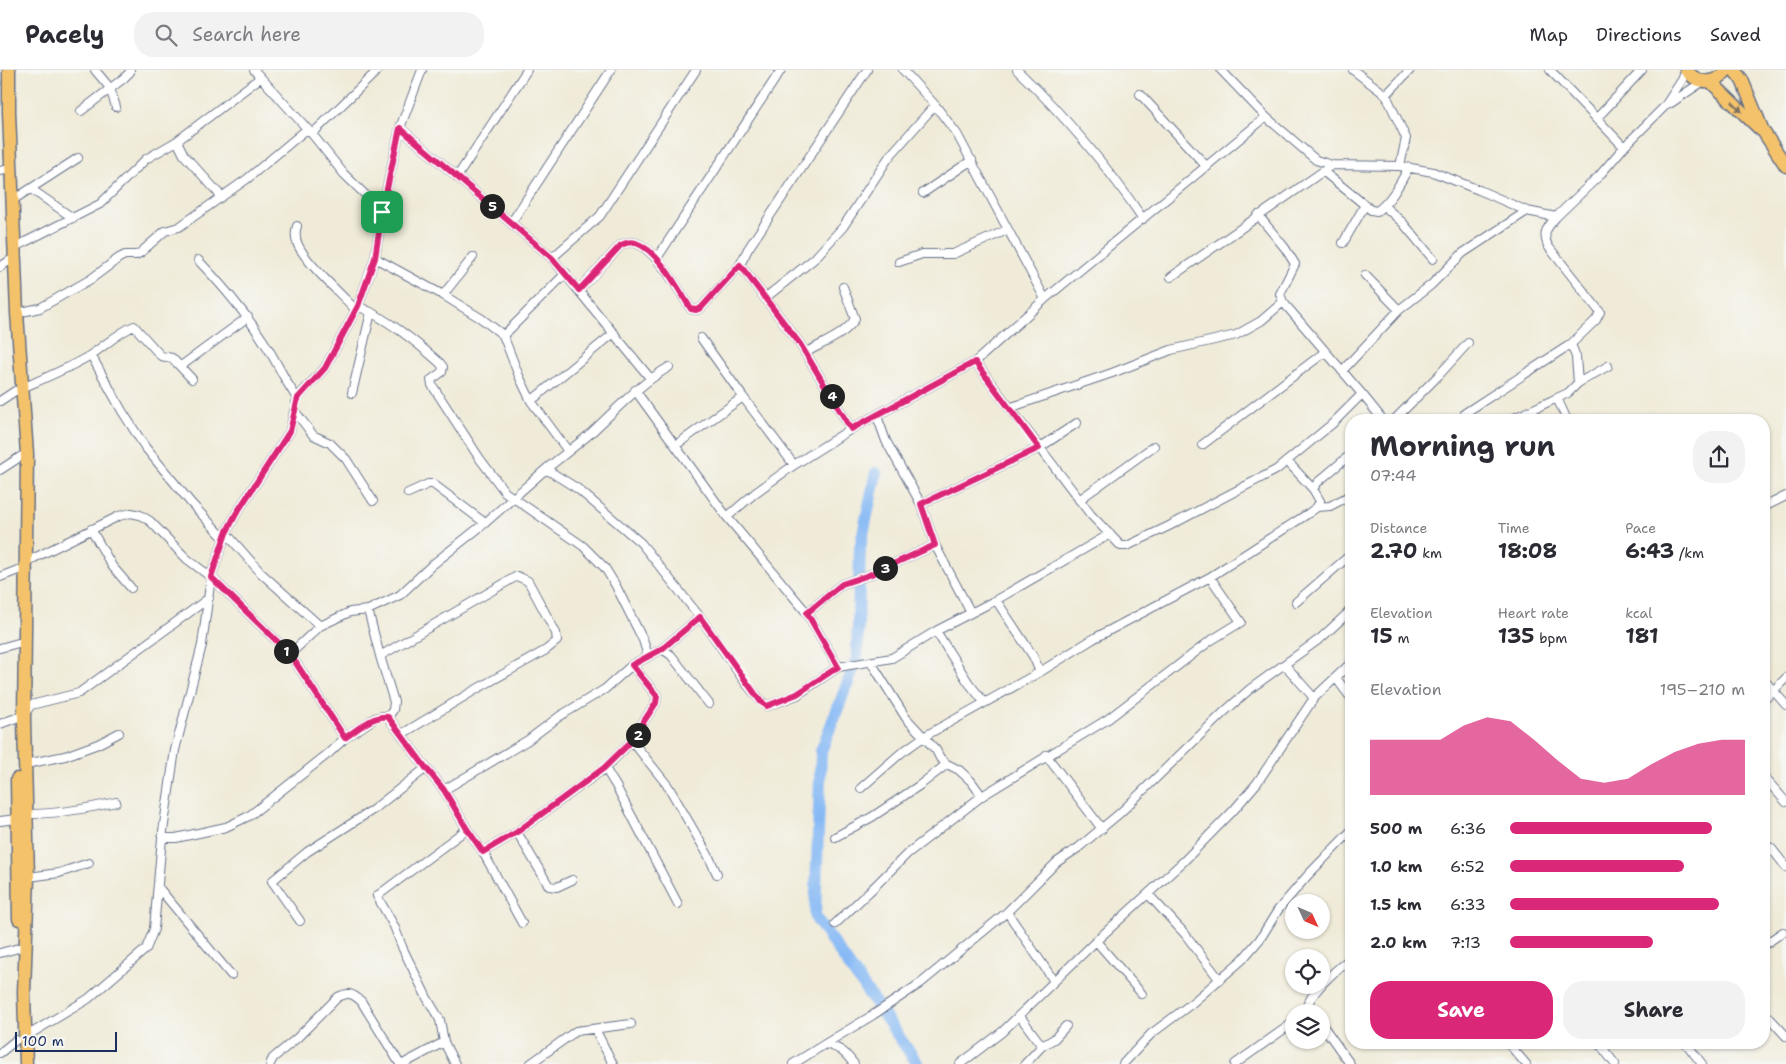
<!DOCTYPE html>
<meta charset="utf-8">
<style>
body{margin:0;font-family:"Shantell Sans",sans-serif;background:#f2f2f3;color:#2b2b33;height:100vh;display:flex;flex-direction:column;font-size:19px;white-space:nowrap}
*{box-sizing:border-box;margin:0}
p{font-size:16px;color:#7c7c81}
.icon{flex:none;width:28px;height:28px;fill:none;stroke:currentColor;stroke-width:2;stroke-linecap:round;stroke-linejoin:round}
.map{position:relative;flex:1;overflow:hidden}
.panel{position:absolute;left:1345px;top:344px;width:425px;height:635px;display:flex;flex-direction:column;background:#fff;border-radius:20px;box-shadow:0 1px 4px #0004}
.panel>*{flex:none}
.needle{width:32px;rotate:134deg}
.buttons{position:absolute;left:1285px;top:824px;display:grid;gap:10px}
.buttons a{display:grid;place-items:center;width:45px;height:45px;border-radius:50%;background:#fff;box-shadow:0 1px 4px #0004;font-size:25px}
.scale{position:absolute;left:15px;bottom:12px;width:102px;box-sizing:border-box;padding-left:5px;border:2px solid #1b2f5e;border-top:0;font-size:14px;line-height:18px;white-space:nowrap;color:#1b2f5e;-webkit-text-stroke:4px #f6f6f2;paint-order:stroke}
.pin{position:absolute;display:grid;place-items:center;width:42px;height:42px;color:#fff;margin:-21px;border-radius:10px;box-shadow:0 2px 8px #0006}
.km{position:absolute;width:25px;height:25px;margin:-12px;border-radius:50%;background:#222;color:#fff;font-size:14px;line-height:25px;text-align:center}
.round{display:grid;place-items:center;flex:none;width:52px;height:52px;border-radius:20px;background:#f2f2f3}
.head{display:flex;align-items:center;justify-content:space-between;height:85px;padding:0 25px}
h1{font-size:28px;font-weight:700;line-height:38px}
.metrics{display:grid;grid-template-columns:repeat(3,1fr);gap:8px;height:85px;padding:5px 25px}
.metrics div{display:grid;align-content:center}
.metrics b{font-size:21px;font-weight:700}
.metrics small{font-size:14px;font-weight:400}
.metrics p{font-size:14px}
.chart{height:140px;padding:10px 25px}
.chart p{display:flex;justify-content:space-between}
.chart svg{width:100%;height:90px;margin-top:5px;fill:#db2777;opacity:.7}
.action{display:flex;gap:10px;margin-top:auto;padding:10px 25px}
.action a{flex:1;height:58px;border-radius:20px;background:#db2777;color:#fff;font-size:20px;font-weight:700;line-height:58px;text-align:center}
.action a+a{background:#f2f2f3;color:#2b2b33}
ul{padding:0 25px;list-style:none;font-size:16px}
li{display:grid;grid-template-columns:80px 60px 1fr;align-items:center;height:38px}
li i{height:12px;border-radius:6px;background:#db2777}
header{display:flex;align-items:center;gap:30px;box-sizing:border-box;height:70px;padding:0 25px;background:#fff;border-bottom:1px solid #e1e1e2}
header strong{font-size:24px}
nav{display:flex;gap:28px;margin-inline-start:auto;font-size:18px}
.search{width:350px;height:45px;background:#f2f2f3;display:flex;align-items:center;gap:12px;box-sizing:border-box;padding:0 18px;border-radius:20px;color:#7c7c81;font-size:19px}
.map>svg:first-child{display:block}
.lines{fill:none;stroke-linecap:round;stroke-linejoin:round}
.river{stroke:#87baf5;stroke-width:12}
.minor-casing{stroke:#667189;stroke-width:10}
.primary-casing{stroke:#667189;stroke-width:15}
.minor{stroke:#fff;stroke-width:8}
.primary{stroke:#f4c26a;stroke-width:12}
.oneway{fill:#7d7163}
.route-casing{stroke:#fff;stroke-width:10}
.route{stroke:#db2777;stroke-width:6}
</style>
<header>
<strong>Pacely</strong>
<div class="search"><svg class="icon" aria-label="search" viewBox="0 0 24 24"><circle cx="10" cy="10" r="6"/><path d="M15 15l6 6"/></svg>Search here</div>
<nav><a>Map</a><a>Directions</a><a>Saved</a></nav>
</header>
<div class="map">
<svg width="1786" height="994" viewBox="0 0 1786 994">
<rect width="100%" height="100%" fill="#f6f6f2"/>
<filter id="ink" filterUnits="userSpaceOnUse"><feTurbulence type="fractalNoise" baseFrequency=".02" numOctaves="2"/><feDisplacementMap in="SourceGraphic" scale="10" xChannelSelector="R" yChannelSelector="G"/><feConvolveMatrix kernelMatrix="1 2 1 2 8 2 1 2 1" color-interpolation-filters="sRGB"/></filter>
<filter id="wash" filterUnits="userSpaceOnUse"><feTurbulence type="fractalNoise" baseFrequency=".0096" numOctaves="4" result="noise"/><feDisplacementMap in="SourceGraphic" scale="20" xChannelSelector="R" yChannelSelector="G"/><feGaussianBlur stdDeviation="1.12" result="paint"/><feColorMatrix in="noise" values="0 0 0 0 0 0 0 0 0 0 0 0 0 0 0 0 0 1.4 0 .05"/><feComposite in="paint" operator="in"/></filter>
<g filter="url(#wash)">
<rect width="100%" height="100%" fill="#f0ebd8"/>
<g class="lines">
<path class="river" d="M876,403l-16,75 -3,111 -36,92 -6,166 103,147"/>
</g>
</g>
<g filter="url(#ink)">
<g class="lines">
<defs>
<path id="minor" d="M95,0l15,18 6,19
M254,0l58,64 32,40 38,37
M903,0l32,35 22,29 88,165
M1017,0c48,46 89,94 126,149
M1221,0l45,47 50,43 16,5 68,1 33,6 46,18 48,21 29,6 43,-41 25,-29 41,-41 17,-26 4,-10
M1353,0l33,25 20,43 -6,28
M1550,0l74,77
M1140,24l67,73
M1386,25l24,-25
M1671,33l31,-21
M81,41l43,-33 6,-6v-2
M1596,49l46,-49
M400,58l152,130 98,120
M312,64l66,-64
M0,101l5,-1
M1324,102l47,38 6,1c15,-11 23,-28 32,-44
M457,107l70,-107
M31,119l42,29
M923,123l49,-33
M222,127l-38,-42 -7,-14 83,-63
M13,130l65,-42
M1384,136l19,17 30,36
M1258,145l27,33 10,16 -15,30 3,8 79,92 21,26
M1556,147c-9,11 -14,15 -8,29l52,66 -4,8 -25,24 5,13 2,26 -10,10 -11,5 10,22
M511,153l100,-153
M297,156c-2,6 -2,12 1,19 9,19 43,49 58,65
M1343,173l22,-38
M15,177l85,-43 46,-45 31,-18
M375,188l68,37 39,24 21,16 16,41 12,25
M552,188l48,-42 96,-146
M657,188l124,-188
M198,190c25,26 47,52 66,82 12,18 20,38 33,56
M899,192l23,-8h31l54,-24
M740,195l60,79 51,85
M0,197l15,-10
M1365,205l34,35
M1171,207l161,-112
M579,220l42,-45c5,-2 10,-4 15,-2 21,8 43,47 55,66l5,1 5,-2 39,-43 8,-16 119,-179
M443,225l30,-38
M765,228l49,-39 29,-32 46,-70 46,-52
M358,236c31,14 57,35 82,57l3,4 -1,5 -11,8 1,5 48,74 25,33 78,54 22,22 11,18 27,54 5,16
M17,243l23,-5 51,-29 28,-21 6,-3h11l4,-2 25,-22 14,-4 68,-48 60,-50
M503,265l5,-4 58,-58
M701,268l42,59 51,68
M805,283c17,-10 39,-17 50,-34l-12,-32
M91,285l31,56 23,36 46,56 33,35
M975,292l116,153 30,31h6l42,-20 107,-56 56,-46 30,-30
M181,296l67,-49
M1342,301l57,-61 32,-25 32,-32 64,-42
M1578,313l30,-17
M22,318c23,-10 45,-19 67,-32 15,-9 28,-23 45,-30l27,30 11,2 20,21
M635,320l92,127 80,96 31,54
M352,323l19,-81
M0,331l15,-10
M1009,338l103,-35 59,-23 65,-15 25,-14 22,-19
M294,343l3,1 16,21 17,8 16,16 27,42
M1465,343l106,-69
M877,346l9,25 35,63 14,41 36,68
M1394,350l45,-45 29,-32
M1510,350l47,-22
M676,375l67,-48
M1202,375l123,-93
M568,381l-37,-50 83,-68
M1287,391l26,28
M546,399c15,-12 31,-24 46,-37 26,-24 45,-46 77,-65
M0,400l20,-13 7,-3
M408,423l20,-9h5l52,39
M1079,430l75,-54
M921,434l118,-56 38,-25
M1317,437l13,-1 21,-11
M1764,437l22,-11
M727,447l28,-24 39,-28 57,-36 124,-67 70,-63 221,-182
M91,459l21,37 19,22
M226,463l35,40 59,53
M26,492l93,-46 12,-3 9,2 10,6 37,38 24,18 79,77 55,84
M0,507l18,-7
M996,530l37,56 7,16
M1296,532l53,-46 2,1
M368,540l12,46 137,-80 11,5 28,52 1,8 -11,9 -71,40 -73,44
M807,543l35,-29 27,-9 66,-30
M936,561l32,51 16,20
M0,578l18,-5
M662,579l9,6 38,49
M290,584l30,-28 30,-14 18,-2 32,-15 32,-30 53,-42 61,-54 32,20 63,54 59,74 45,65 16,19 6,5 30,-11 41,-28 54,-9 44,-27 60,-31 114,-66
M380,586l14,46 -1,8 -5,7
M871,592l35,56 30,32 4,8 7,6 12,6 12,11 11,15
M1285,595l29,33
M1336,608l15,20
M1764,610l22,25
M1764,630l22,-22
M0,654l24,-9 7,-10 48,-12 130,-95
M632,671l36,45 40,69 9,19
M1046,685l56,74
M26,694l39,-8 33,-12 21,-11
M605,698l11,18 62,118
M1764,707l22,25
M861,718l40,-35 24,-17 115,-64 53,-33 117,-62 99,-64 8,-6 3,-6 -7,-12 5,-7 33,-28
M444,720l84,-50 32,-24 45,-27 27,-24 30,-16 38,-32
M27,744c30,0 59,-5 89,-12
M0,751l17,-2
M517,762l32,54 8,1 15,-7
M835,767l37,-20 48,-32 27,-21
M162,768h14l50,-11 23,-11 80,-63 16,-15 30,-20 7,-2 6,1 38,51 18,22 23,39 16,23 39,71
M1764,773l8,6 14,18
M483,782l34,-20 88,-64 35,-35 2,-9 14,-21 1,-7 -25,-31
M28,807l31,-4 30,-10
M158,817l73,88
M1148,824l37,40 34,45
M1007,842l47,69
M300,851l-28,-40 35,-29 67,-43 52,-41
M835,854l38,-36 35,-35 74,-57 126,-77 102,-78 31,-19 -31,-45
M1096,871l46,53
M1764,875l19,-13
M0,883l26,-7
M1303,942c4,-4 5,-9 8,-14 10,-15 26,-29 40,-40
M1764,942l22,24
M1019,945l23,31
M1321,953l29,41
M595,959l18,35
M25,967l63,-38 58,-50 8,-20 8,-91 13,-88 27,-105 9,-68 15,-44 10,-19 54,-83 7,-33 28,-30 33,-62 17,-48 7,-47 18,-83 22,-58
M1507,972l19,22
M1598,972l17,22
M1685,972l17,22
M825,974l48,-29 48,-32 86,-71 50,-50 21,-14 42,-35 104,-101 26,-23 71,-51 27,-25 3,-6
M0,983l16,-13
M270,994l3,-6 24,-20 41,-41c10,-5 14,-4 23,4l39,63
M403,994l41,-22
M455,994l-11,-22 -4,-22 -13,-22 -24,-49 -9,-23 -17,-30 90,-67
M530,994l46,-33 55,-7
M793,994l32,-20c15,4 19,7 29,20
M960,994l42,-32 94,-91 88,-80 49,-50 24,-28 57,-85 37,-35
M1025,994l17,-18 12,-7 12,-13
M1123,994l28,-30 40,-30 51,-44 18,-21 18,-29 30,-35 43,-44
M1235,994l59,-42"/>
<path id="primary" d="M9,0v42l8,201 10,141 -3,267 4,156 -4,115 2,72
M1686,0c12,15 29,15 41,0
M1734,0l8,10 21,51 23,35
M1711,12l50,48
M17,709l2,140"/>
</defs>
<use href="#minor" class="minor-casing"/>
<use href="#primary" class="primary-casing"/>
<use href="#minor" class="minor"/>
<use href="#primary" class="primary"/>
</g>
<defs><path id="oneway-solid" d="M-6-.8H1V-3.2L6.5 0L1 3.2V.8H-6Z" transform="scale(1.25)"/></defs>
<use class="oneway" href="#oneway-solid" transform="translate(1737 37) rotate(45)"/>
</g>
<g class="lines" filter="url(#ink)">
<defs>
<path id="route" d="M400,58l152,130 27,32 42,-45c5,-2 10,-4 15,-2 23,8 42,46 55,66l5,1 5,-2 39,-43 60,79 51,85 124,-67 64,86 -118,56 14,41 -66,30 -27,9 -35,29 31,54 -41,27 -30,12 -6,-4 -61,-85 -38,32 -30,16 25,31 -1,7 -14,21 -2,9 -36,35 -87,64 -34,20 -16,-23 -23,-39 -18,-22 -38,-51c-16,-2 -31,13 -43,21l-55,-84 -79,-77 15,-44 10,-19 54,-83 8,-33 27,-30 33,-62 17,-48 7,-46z"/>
</defs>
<use href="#route" class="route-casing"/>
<use href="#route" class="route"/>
</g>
</svg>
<div class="buttons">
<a><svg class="needle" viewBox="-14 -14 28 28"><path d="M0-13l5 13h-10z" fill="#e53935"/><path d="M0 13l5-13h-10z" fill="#7c7c81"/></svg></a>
<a><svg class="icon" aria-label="locate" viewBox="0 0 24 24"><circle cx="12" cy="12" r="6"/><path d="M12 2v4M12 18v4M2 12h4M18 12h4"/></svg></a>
<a><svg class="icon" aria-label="layers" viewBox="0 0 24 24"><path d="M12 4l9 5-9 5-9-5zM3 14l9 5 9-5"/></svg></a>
</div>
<div class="scale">100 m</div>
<div class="pin" style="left:382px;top:142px;background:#1e9e55"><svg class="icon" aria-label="arrive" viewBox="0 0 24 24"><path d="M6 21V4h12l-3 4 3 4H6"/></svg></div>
<b class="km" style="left:286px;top:581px">1</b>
<b class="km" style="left:638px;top:665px">2</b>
<b class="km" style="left:885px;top:498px">3</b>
<b class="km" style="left:832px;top:326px">4</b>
<b class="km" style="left:492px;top:136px">5</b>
<section class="panel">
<div class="head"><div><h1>Morning run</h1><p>07:44</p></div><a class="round"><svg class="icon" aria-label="share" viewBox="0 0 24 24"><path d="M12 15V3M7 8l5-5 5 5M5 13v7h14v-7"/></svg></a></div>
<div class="metrics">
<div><p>Distance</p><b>2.70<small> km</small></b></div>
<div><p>Time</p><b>18:08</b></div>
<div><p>Pace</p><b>6:43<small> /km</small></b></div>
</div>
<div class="metrics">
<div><p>Elevation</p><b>15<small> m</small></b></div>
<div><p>Heart rate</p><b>135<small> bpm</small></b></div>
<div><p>kcal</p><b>181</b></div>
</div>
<div class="chart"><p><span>Elevation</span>195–210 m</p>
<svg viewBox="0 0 160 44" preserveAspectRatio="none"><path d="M0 44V17L10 17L20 17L30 17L40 10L50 6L60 8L70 17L80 27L90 36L100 38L110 36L120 29L130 23L140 19L150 17L160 17V44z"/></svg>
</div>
<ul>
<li><b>500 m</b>6:36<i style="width:86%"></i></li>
<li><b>1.0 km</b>6:52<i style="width:74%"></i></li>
<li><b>1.5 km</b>6:33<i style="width:89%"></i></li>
<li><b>2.0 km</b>7:13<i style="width:61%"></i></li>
</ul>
<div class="action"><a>Save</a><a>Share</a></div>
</section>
</div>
